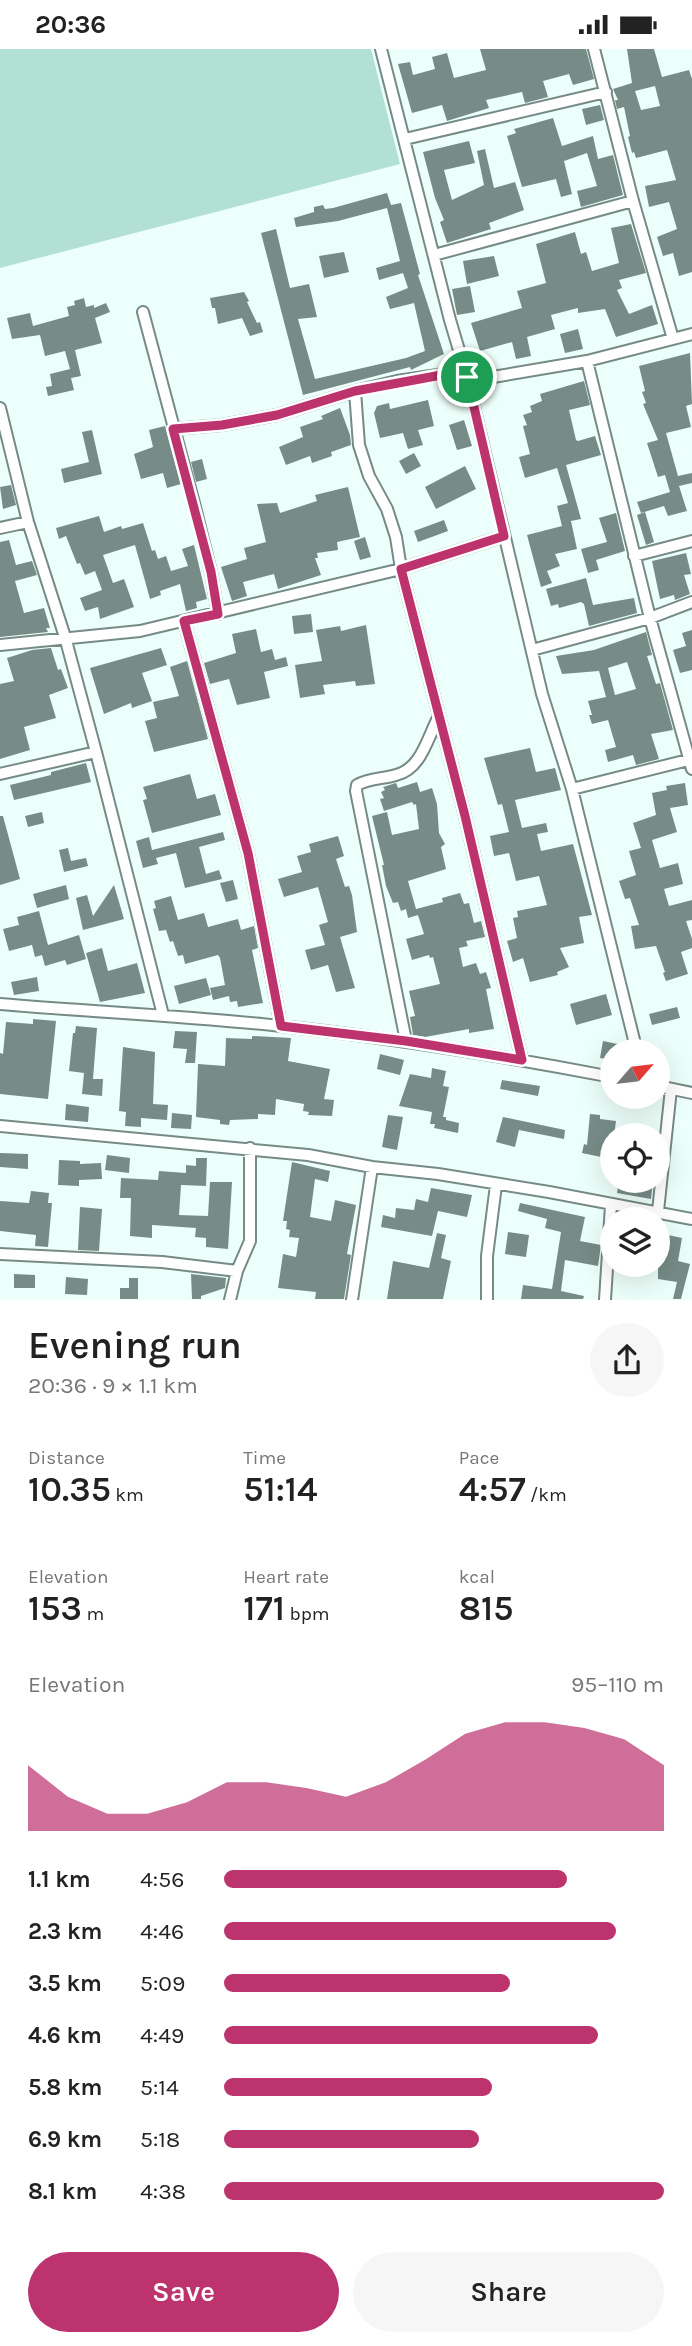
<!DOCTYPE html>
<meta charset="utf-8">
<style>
body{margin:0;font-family:Karla,sans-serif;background:#f6f6f6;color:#222;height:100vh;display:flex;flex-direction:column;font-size:26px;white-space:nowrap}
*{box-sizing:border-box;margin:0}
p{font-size:23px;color:#767676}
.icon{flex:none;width:38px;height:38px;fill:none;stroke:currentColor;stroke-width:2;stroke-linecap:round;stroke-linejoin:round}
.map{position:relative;height:1251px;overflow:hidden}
.side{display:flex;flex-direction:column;background:#fff;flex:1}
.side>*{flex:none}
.needle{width:46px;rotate:62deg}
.controls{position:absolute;left:600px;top:990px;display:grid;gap:14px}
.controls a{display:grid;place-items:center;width:70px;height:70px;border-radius:50%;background:#fff;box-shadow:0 7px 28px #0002;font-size:35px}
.pin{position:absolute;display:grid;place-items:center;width:60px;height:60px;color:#fff;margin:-30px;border:4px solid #fff;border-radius:50%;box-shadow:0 2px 7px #0007}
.round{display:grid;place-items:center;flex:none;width:74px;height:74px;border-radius:37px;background:#f6f6f6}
.headline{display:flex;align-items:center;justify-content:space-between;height:119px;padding:0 28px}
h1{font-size:38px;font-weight:600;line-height:52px}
.stats{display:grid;grid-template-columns:repeat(3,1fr);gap:10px;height:119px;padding:7px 28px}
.stats div{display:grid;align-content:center}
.stats b{font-size:35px;font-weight:600}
.stats small{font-size:19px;font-weight:400}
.stats p{font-size:19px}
.chart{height:196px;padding:14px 28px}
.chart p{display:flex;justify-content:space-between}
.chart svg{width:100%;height:126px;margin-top:7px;fill:#bc336e;opacity:.7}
.button{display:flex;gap:14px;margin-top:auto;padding:14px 28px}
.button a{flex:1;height:80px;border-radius:42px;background:#bc336e;color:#fff;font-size:28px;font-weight:600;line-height:80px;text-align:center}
.button a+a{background:#f6f6f6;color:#222}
ul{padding:0 28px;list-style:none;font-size:23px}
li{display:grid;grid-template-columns:112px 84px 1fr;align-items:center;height:52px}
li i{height:18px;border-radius:9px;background:#bc336e}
.status{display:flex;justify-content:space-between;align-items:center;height:49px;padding:0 35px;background:#fff;direction:ltr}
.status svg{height:19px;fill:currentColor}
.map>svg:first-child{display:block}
.green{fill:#b2e0d5}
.building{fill:#778c87;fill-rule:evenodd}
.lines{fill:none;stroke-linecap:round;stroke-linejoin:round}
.street-casing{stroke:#768b86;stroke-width:14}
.street{stroke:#fff;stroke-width:10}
.route-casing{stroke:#fff;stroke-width:14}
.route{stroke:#bc336e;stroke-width:9}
</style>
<div class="status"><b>20:36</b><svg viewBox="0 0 49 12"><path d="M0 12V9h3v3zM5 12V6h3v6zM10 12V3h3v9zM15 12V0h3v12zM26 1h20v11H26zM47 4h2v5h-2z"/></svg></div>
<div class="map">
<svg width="692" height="1251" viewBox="0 0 692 1251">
<rect width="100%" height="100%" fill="#edfffa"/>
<path class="green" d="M0,0h371l29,115 -400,104z"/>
<path class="building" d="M480,0h106l8,30 -21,6 -4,-11 -26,7 5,16 -23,6 -3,-11 -36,8 3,8 -42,13 -5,-16 -30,8 -14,-49 12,-2 3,13 22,-6 -3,-12 15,-4 7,25 32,-8z
M627,0h27l8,28 27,-7 3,9v193l-13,4 -6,-23 -10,3 -6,-19 20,-8 -8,-27 -20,5 -4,-21 31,-6 -9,-30 -31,8 -2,-6 -2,1 -4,-16 2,-1 -6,-29 -7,2 -2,-9h3l-5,-11 19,-6zM655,37l5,20 -19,4 -6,-19z
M600,56l4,15 -18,5 -4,-16z
M553,69l9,28 31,-10 5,23 15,-4 10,40 -42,12 -4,-16 20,-5 -10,-33 -23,8 8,33 -11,3 -5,-18 -34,8 -15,-51 9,-3 -2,-4z
M469,92l6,22 -31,7 8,30 32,-15 -7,-34 8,-2 9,39 21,-6 9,28 -35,13 2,6 -44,14 -7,-21 4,-2 -9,-22 -12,-46z
M387,144l4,12 10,-2 19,71 -2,1 26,79 -33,16 -1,-3 -107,28 -42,-162 15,-4 14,59 19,-4 8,33 -19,2 17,60 91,-21 19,-7 -11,-48 -24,6 -4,-12 22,-9 -5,-15 -24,7 -3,-12 24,-7 -13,-53 -49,13 -42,6 -2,-9 20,-6v-5l9,-2 2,4 8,-1z
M631,175l15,49 -27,7 3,8 -5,2 12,24 23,-9 6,19 -42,13 -11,-28 -27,4v-5l-27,7 4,14 -28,8 4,19 -15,3 -4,-17 -32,9 -9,-28 51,-15 -5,-17 29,-8 -10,-39 39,-12 6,22 5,-2 6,19 27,-8 -8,-35z
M344,203l5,20 -25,6 -5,-22z
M494,207l5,20 -32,8 -4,-23z
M470,237l5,26 -18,3 -5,-26z
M244,243l5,9 -2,1 10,21 3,-1 3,10 -13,4 -8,-18 -24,6 -3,-16h-3l-2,-10z
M84,249l2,9 8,-2v3l12,-5 4,9 -15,6 7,25 -27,7 6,26 -10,2 3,12 -26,6 -2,-9 6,-1 -2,-12 20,-5 -5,-18 -20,5 -5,-21 -28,4 -5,-21 23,-5 3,13 36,-10 -2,-9 8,-2 -1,-4z
M578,280l5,20 -18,4 -5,-19z
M690,304l2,51 -6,2 5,21 -25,6 12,43 14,-3v10l-13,3 8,25 -19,5 -4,-10 -23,7 -4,-11 33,-10 -5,-17 -7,2 -11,-34 11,-3 -15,-36 3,-1 -4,-11 3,-1 -6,-25z
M584,332l6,24 -21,5 7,30 2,1 17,-5 6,19 -35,10 15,54 -10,2 6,28 -22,5 5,12 -13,5 5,12 -11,4 -14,-52 35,-9 -5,-20 11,-3 -11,-35 -32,10 -6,-21 11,-3 -7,-28 4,-1 -4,-10 9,-3 -2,-6 12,-5 -2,-7z
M428,351l6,26 -16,4 5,15 -15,4 -5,-16 -23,5 -6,-25 3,-7 12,-3 1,6z
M340,359l10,27 1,10 -20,7 1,4 -20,7 -2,-7 -24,9 -7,-18 24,-10 -3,-10 23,-8 -2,-3z
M464,371l8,26 -15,4 -8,-25z
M165,377l16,58 -14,4 -4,-15 -22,6 -7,-25 19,-7 -4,-17z
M92,381l10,44 -38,9 -3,-14 28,-7 -7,-30z
M414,404l7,13 -15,8 -7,-13z
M202,410l5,20 -11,3 -5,-20z
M465,417l11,23 -40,20 -11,-22z
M11,436l5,20 -13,4 -3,-22z
M348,438l12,50 -23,5 1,8 -21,3 1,5h-3l6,17 -43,14 -4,-15 -31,8 4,14 -15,5 -11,-34 26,-8 -3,-11 22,-6 -9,-38 20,-1 3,10 37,-12 -2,-6z
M645,463l9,30 -8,3 -9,-30z
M616,464l9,38 -29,9 3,10 -11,3 -7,-24 26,-7 -8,-24z
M99,467l5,16 17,-6 1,3 21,-6 9,28 3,-1 3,9 8,-3 5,15 17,-5 -6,-17 12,-4 13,54 -11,3 1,6 -11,3 -6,-27 -20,7 1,4 -11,4 -15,-54 -32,10 10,28 11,-4 10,28 -34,12 -2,-12 -13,4 -5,-13 22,-8 -7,-19 -10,4 -5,-12 -3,1 -11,-28 -7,3 -3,-11z
M444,471l4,11 -30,11 -4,-11z
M365,488l6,20 -11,3 -6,-19z
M9,491l7,25 16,-4 5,14 -22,6 9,32 20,-5 6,20h-4l2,4 -48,5v-95z
M686,504l5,21 -7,1 6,19 -15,6 -1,-5 -14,4 -8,-38z
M586,529l7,27 41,-7 3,15 -48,13 -5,-22 -3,-2 -22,6 -1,-4 -7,2 -5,-17z
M311,565l2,18 -19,2 -2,-18z
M366,576l9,59 -19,2 -1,-5 -32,4 2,9 -25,4 -5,-33 27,-4 -6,-31 24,-4 1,5z
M256,580l5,23 11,-3 3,11 11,-3 2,9 -24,6 6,26 -33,7 -8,-26 -19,5 -6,-21 32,-10 -4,-19z
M692,581v40l-12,3 -7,-23 13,-4 -4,-13z
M646,583l6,23 -5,1 9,28 4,-1 13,47 -22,4 8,25 -23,6 -3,-10 -25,7 -3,-12 11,-3 -8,-27 -16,4 -3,-9h3l-4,-14 18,-4 -7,-26 -37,3 -6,-18 38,-6zM627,613l9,27 -21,6 -7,-27z
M51,599l7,22 3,-1 7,19 -19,7 7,23 -32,9 6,23 -30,9v-75l14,-3 -7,-23 25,-8z
M161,599l6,17 -25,8 10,28 -20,7 -1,-5 -27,11 -14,-46z
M187,612l21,78 -54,13 -9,-31 12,-3 -4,-16 26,-6 -9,-29z
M530,699l6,24 19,-4 6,22 -46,10 7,28 24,-5 2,9 -11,2 4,17 32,-7 19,71 -13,2 5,26 -24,5 9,19 -12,5 1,3 -28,7 -7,-24 -10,4 -6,-21 10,-3 -4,-20 5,-1 -1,-6 30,-6 -8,-29 -23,5 -7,-28 -15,3 -4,-20 19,-4 -7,-28 -4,1 -14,-47z
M86,714l5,19 -77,18 -4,-15 41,-10v-3z
M190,725l7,25 18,-5 6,21 -69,18 -9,-33 4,-1 -4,-12z
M417,733l3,10 12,-4 5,16 2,29 6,11 -4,3 5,22 -38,12 8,28 27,-7 -1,-4 18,-5 4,11 5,-1 5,20 7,-2 4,16 -19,4 2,5 -9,2 4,19 13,-4 4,11 6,-2 5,16 -5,1 8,40 -25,4v-4l-44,8 -12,-2 -3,-18 5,-1 -6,-25 31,-7 -7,-27 -3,1 -1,-3 -17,5 -6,-21 18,-5 -7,-22 1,3 -10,3 -2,-9 -5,2 -3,-9 -5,1 -7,-17 -4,-21h2l-12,-49 15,-4 5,23 27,-6 -3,-25 -2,1 -2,-3 -28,9 -4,-12 4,-1 -3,-6 4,-2 -2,-3 13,-4 2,5z
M685,734l3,22 -18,3 7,24 -25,8 8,28 18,-5 5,21 -19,5 5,17 23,-6v20l-6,1 6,18v9l-11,4 7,22 -22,7 -3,-8 2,-1 -9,-26 -21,3 -4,-23 8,-1 -9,-27 -5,1 -6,-18 17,-6 -7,-24 12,-3 -8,-25 23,-8 -4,-22 15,-3 -1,-4z
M42,763l2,11 -16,4 -3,-11z
M0,767h3l17,63 -20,6z
M223,783l2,8 -26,7 7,27 13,-4 3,9 -37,9 -9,-35 -20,5 2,6 -15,4 -7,-27 13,-4 3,13z
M338,787l6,20 -8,3 9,28 4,-1 3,9 5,37 -17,5 15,51 -19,4 -8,-27 -17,5 -6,-20 20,-5 -6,-20 9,-3 -10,-35 -34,10 -6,-18 24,-7 -5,-16 14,-4 -2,-8z
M68,799l3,13 15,-3 2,8 -24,6 -5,-22z
M233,831l5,19 -12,3 -6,-19z
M66,836l3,14 -32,9 -4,-14z
M114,836l10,34 -41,11 -7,-32 11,-3 6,21z
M171,847l7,24 26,-7 4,14 30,-8 3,11 13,-4 4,22 -6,2 11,53 -25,4 -1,-6 -7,1 -1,-6 -16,4 -3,-12 15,-3 -5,-27 -2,-3 -33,9 -2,-9 -5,1 -5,-15 -3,1 -4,-12 -7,1 -6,-22 3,-1 -2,-7z
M39,862l9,34 31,-10 7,24 -19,6 -2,-5 -20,6 -3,-11 -7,2 -3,-12 -23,6 -6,-22 16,-4 -2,-8z
M102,899l6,23 29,-8 8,30 -45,9 -14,-49z
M37,928l2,14 -25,4 -3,-13z
M206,929l5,17 -32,9 -5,-18z
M606,945l6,21 -36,10 -6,-21z
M677,958l3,11 -28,7 -3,-11z
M33,970l23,2 -8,78 -48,-5v-41l3,1 3,-32 27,2z
M76,977l21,2 -4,51h10l-1,17 -20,-2 2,-21 -15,-2 4,-38h2z
M175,982l22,1 -2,31h-10l2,-14 -14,-1z
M252,987l39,2 -3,23 42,8 -6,30 10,1 -2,16 -24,-1 1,-3 -6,-1 1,-7 -28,-5 -1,16 -17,-1v5l-28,1 -1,5 -9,-1v-4l-24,-3 2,-53 27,2 1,-28 26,1z
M603,992l24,5 2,6h-17v8l-12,-2z
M123,998l32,5 -2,52 15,1 -1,15 -26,-2v9l-16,-1 1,-14 -7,-1z
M380,1005l24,6 -4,15 -23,-6z
M432,1019l14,3 -3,15 6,1 -6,30h3v3l13,3 -1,10 -24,-5 1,-4h-5l2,-12 -33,-6 11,-32 21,4z
M502,1031l38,6 -2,10 -38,-7z
M66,1055l23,3 -1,15 -23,-2z
M172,1064l20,2 -1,14 -20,-1z
M590,1065l10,1v4l16,2 -2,15 -2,3h-2l-4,19 -24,-5 2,-9 3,1z
M388,1066l15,2 -6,33 -15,-3z
M503,1068l62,13 -1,9 -45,-9 -4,17 -19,-5z
M0,1104l28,1v15l-28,-2z
M107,1106l23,3 -1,15 -24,-3z
M196,1109h11l-1,28 -25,-1 -2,30 29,1 2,-34h22l-4,67 -22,-2v-9l-11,-1 1,-9 -44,-3v13l-22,-2 1,-38h-11l1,-20 37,2 1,-9 27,2v-8l10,1z
M59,1111l21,1v3l21,-1 1,16 -23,1v6l-21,-1z
M292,1113l38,9 -2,11 -13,-3 -5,38 21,4 4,-21 21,5 -9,49 4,1 -7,44h-29l1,-7 -38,-4 5,-34 13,3 3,-19 -10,-1 1,-7 -4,-1 1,-8h-4z
M619,1132h34l-2,18 -34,-6z
M431,1139l41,7 -5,22 -29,-6 -6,25 -51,-9 2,-12 12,3 1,-10 18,2 2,-11 12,3z
M31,1142l18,2 -1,10h4l-4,44 -13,-1 1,-11 -36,-4v-30l29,2z
M520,1154l65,14 -5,24 21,4 -3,21 -33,-6 -4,31 23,5 -1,3h-62l2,-14 29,4 9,-57 -16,-4 2,-9 -29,-8z
M80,1158l22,2 -3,42 -21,-1z
M508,1183l21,3 -3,22 -21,-3z
M437,1184l9,2 -5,23 10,3 -8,38h-56l6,-38 36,7z
M668,1186l14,3 -4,23 12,3 -9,35h-8l4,-17 -19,-3v-22h2l2,-9 4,1z
M14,1225l21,1v13h-21z
M191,1225l35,4 -1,10 -24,8v3h-9z
M66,1228l22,2 -1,16 -22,-1z
M129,1229h9v21h-18v-11h9z"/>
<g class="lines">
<defs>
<path id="street" d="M381,0l69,271 17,57 75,317 30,95 65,263
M594,0l39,152 40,138
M405,90l201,-47
M434,206l199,-54
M143,263l51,191 17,69 7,42
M587,312l63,257 42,151
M355,342l4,54 10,31 18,33 9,28 5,32 64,247 57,244
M0,359l28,114 37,115 31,115 67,263
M173,380l49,-4 55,-10 78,-24 42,-10 54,-8 16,4h26l94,-16 105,-27
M0,479l28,-6
M634,507l58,-15
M184,572l64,232 33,173
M0,596l140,-14 261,-62 103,-33
M532,601l118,-32 42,-16
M0,725l96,-22
M572,740l120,-30
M0,955c94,8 188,12 281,22 111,12 222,30 331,51
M406,992l-50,-250 1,-6c12,-7 26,-6 39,-10 25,-6 31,-36 42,-57
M658,1037l34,7
M0,1077l308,29 64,12 66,7 111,18 143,27
M658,1162l13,-122
M0,1205l162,8 75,9
M230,1251l7,-29 13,-30v-93
M352,1251l20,-133
M487,1251v-44l9,-71
M605,1251l6,-95"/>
</defs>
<use href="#street" class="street-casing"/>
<use href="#street" class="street"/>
</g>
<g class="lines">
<defs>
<path id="route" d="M452,324l15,4 37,159 -103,33 64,247 57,244 -116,-19 -125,-15 -33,-173 -64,-232 34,-7 -7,-42 -38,-143 49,-4 55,-10 78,-24z"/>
</defs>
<use href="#route" class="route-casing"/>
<use href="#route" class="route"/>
</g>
</svg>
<div class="controls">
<a><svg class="needle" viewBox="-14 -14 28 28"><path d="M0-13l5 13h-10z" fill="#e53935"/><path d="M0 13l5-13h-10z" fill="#767676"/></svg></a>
<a><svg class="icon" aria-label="locate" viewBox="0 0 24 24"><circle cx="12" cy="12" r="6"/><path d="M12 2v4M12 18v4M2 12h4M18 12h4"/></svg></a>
<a><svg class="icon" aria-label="layers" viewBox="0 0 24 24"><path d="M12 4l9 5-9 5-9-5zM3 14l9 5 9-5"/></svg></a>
</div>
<div class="pin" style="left:467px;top:328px;background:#1e9e55"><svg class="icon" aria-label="arrive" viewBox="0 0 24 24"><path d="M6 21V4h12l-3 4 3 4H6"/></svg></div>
</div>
<section class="side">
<div class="headline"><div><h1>Evening run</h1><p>20:36 · 9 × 1.1 km</p></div><a class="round"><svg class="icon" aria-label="share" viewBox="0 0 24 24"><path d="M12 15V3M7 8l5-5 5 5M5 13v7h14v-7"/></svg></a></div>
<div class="stats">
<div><p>Distance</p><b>10.35<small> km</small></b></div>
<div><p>Time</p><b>51:14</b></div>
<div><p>Pace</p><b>4:57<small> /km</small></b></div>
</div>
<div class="stats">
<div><p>Elevation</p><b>153<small> m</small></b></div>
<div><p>Heart rate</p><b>171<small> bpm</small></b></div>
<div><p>kcal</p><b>815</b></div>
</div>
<div class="chart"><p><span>Elevation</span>95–110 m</p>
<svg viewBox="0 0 160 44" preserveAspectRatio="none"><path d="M0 44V21L10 32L20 38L30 38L40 34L50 27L60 27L70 29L80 32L90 27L100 19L110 10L120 6L130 6L140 8L150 12L160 21V44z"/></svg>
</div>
<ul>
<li><b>1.1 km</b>4:56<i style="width:78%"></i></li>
<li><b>2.3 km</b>4:46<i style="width:89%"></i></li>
<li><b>3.5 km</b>5:09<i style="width:65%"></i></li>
<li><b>4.6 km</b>4:49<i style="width:85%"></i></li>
<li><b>5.8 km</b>5:14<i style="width:61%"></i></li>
<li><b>6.9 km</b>5:18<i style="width:58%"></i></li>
<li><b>8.1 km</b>4:38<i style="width:100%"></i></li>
</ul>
<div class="button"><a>Save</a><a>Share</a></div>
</section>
